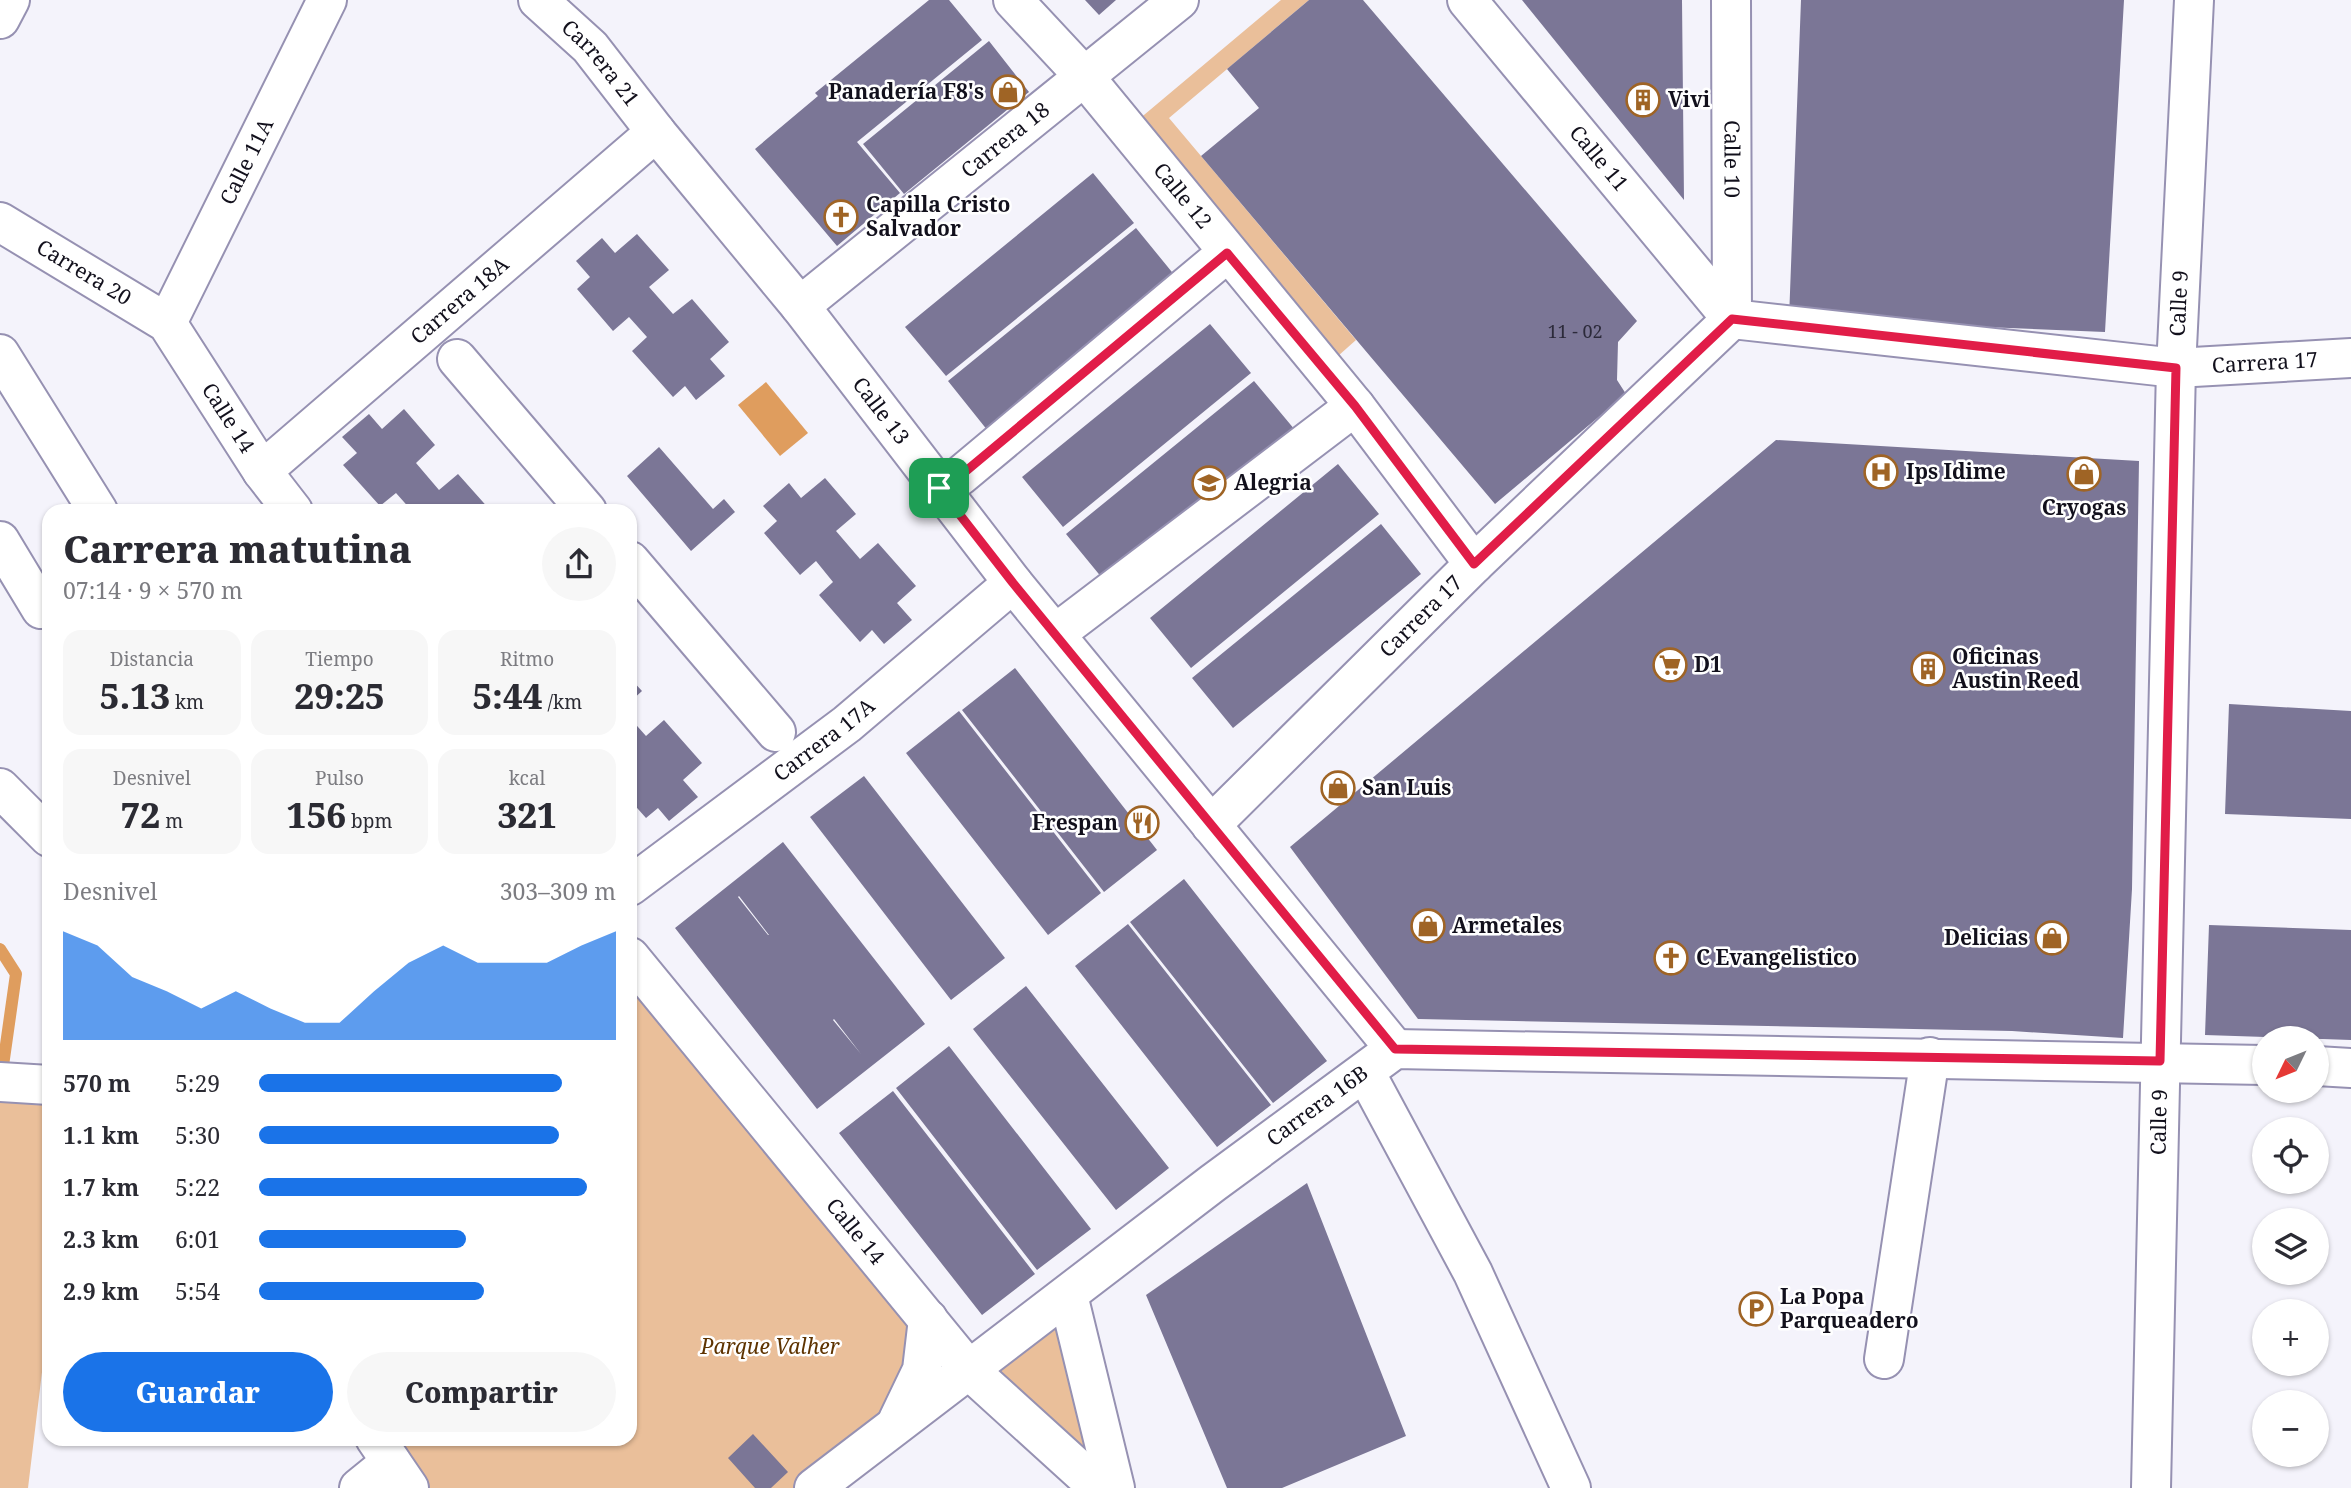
<!DOCTYPE html>
<html lang="es">
<meta charset="utf-8">
<style>
body{margin:0;font-family:"Noto Serif",serif;background:#f7f7f7;color:#2b2b33;height:100vh;display:flex;flex-direction:column;font-size:26px;white-space:nowrap}
*{box-sizing:border-box;margin:0}
p{font-size:23px;color:#7c7c81}
.icon{flex:none;width:38px;height:38px;fill:none;stroke:currentColor;stroke-width:2;stroke-linecap:round;stroke-linejoin:round}
.map{position:relative;flex:1;overflow:hidden}
.panel{position:absolute;left:42px;top:504px;width:595px;height:942px;display:flex;flex-direction:column;background:#fff;border-radius:21px;box-shadow:0 2px 5px #0004}
.panel>*{flex:none}
.needle{width:46px;rotate:227deg}
.controls{position:absolute;left:2252px;top:1026px;display:grid;gap:14px}
.controls a{display:grid;place-items:center;width:77px;height:77px;border-radius:50%;background:#fff;box-shadow:0 2px 5px #0004;font-size:35px}
.pin{position:absolute;display:grid;place-items:center;width:60px;height:60px;color:#fff;margin:-30px;border-radius:14px;box-shadow:0 4px 10px #0006}
.round{display:grid;place-items:center;flex:none;width:74px;height:74px;border-radius:37px;background:#f7f7f7}
.headline{display:flex;align-items:center;justify-content:space-between;height:119px;padding:0 21px}
h1{font-size:38px;font-weight:800;line-height:52px}
.metrics{display:grid;grid-template-columns:repeat(3,1fr);gap:10px;height:119px;padding:7px 21px}
.metrics div{display:grid;align-content:center;border-radius:18px;background:#f7f7f7;text-align:center}
.metrics b{font-size:35px;font-weight:800}
.metrics small{font-size:19px;font-weight:400}
.metrics p{font-size:19px}
.chart{height:196px;padding:14px 21px}
.chart p{display:flex;justify-content:space-between}
.chart svg{width:100%;height:126px;margin-top:7px;fill:#1a73e8;opacity:.7}
.primary-button{display:flex;gap:14px;margin-top:auto;padding:14px 21px}
.primary-button a{flex:1;height:80px;border-radius:42px;background:#1a73e8;color:#fff;font-size:28px;font-weight:800;line-height:80px;text-align:center}
.primary-button a+a{background:#f7f7f7;color:#2b2b33}
ul{padding:0 21px;list-style:none;font-size:23px}
li{display:grid;grid-template-columns:112px 84px 1fr;align-items:center;height:52px}
li i{height:18px;border-radius:9px;background:#1a73e8}
.map>svg:first-child{display:block}
.green{fill:#eabf9a}
.water{fill:#df9d5e}
.lines{fill:none;stroke-linecap:round;stroke-linejoin:round}
.stream{stroke:#df9d5e;stroke-width:12}
.building{fill:#7b7696;fill-rule:evenodd}
.minor-casing{stroke:#9691b2;stroke-width:42}
.minor{stroke:#fff;stroke-width:38}
.route-casing{stroke:#fff;stroke-width:14}
.route{stroke:#e11d48;stroke-width:9}
.labels{text-anchor:middle;stroke-width:5;stroke-linejoin:round;paint-order:stroke}
.number-label{font-size:18px;fill:#2c2a3a}
.street-label{font-size:21px;fill:#12101c;stroke:#fff}
.poi-label{font-size:21px;font-weight:bold;fill:#12101c;stroke:#fff;text-anchor:start}
.park-label{font-size:21px;font-style:italic;fill:#5e3300;stroke:#fff}
</style>
<div class="map">
<svg width="2351" height="1488" viewBox="0 0 2351 1488">
<rect width="100%" height="100%" fill="#f4f3fb"/>
<path class="green" d="M1281,0h28l-140,118 187,222 -18,16 -200,-236z
M630,957l339,412 99,-74 47,193 -146,-118 -155,118h-405l-34,-49 255,-1z
M0,1082l49,3v229l-21,174h-28z"/>
<path class="water" d="M766,382l42,51 -28,23 -42,-51z"/>
<g class="lines">
<path class="stream" d="M0,949l16,25 -15,106"/>
</g>
<path class="building" d="M929,0h20l33,40 -125,102 43,51 -63,53 -82,-97 63,-53 -3,-3z
M1085,0h31l-17,15z
M1309,0h54l274,321 -19,21 -1,38 9,14 -131,110 -294,-348 58,-48 -32,-39z
M1522,0h160l2,200z
M1801,0h323l-19,332 -316,-13z
M989,41l40,51 -125,102 -41,-50z
M1093,173l41,50 -188,153 -41,-49z
M1136,228l40,49 -188,154 -40,-50z
M637,234l32,36 -20,17 24,27 19,-15 37,43 -19,17 15,17 -29,24 -11,-14 -12,11 -41,-46 15,-14 -18,-20 -16,14 -36,-42 13,-12 -14,-16 26,-23 13,15z
M1210,324l41,49 -188,154 -41,-50z
M1254,381l41,49 -188,154 -41,-50z
M404,409l31,36 -19,18 23,27 19,-16 33,37h-79l-16,-18 -16,13 -37,-41 14,-12 -15,-16 27,-23 13,15z
M1776,440l363,21 -7,428 -9,149 -111,-7 -594,-12 -128,-172z
M659,447l54,62 11,-10 11,13 -44,39 -64,-75z
M1338,464l41,50 -188,154 -41,-50z
M825,478l31,36 -20,17 24,28 18,-16 38,43 -19,17 15,17 -28,24 -12,-14 -12,12 -41,-47 14,-13 -17,-21 -16,14 -36,-42 13,-12 -14,-15 26,-23 12,15z
M1381,524l40,50 -188,154 -41,-50z
M1015,668l142,182 -53,42 -142,-182z
M630,678l12,13 -12,11z
M2229,704l122,7v108l-126,-5z
M959,711l142,182 -53,42 -142,-182z
M630,718l16,18 18,-16 38,43 -19,17 15,17 -29,24 -11,-13 -12,10 -16,-18z
M864,776l141,182 -54,42 -141,-183z
M783,842l142,182 -108,85 -142,-181zM739,896l30,39h-1l-30,-38zM834,1019l27,35 -28,-34z
M1184,879l143,182 -54,42 -143,-181z
M1128,924l143,181 -54,42 -142,-181z
M2209,925l142,5v110l-146,-5z
M1026,986l143,182 -53,42 -143,-181z
M949,1046l142,183 -54,41 -141,-182z
M893,1091l142,183 -53,41 -143,-182z
M1307,1183l99,253 -124,52h-55l-81,-193z
M753,1434l35,38 -17,16h-16l-27,-30z"/>
<g class="lines">
<defs>
<g id="minor">
<path id="s1" d="M538,0l52,47 66,85 144,174 213,277 382,466"/>
<path id="s2" d="M1013,0l70,75 272,331 119,158"/>
<path id="s3" d="M1467,0l265,319"/>
<path id="s4" d="M1731,0l1,319"/>
<path d="M0,19l10,-19"/>
<path id="s5" d="M0,222l167,101 95,148 31,40"/>
<path id="s6" d="M800,306l379,-306"/>
<path id="s7" d="M167,323l160,-323"/>
<path d="M0,354l98,157"/>
<path d="M457,359l130,152"/>
<path id="s8" d="M262,471l394,-339"/>
<path d="M939,488l21,-12 267,-223"/>
<path d="M0,541l41,68"/>
<path d="M630,561l146,171"/>
<path d="M1055,634l300,-228"/>
<path d="M0,788l49,49"/>
<path id="s9" d="M1211,825l263,-261 258,-245 444,49 175,-10"/>
<path id="s10" d="M630,886l217,-162 166,-141"/>
<path id="s11" d="M630,957l339,413 130,118"/>
<path d="M2317,1066l34,2"/>
<path d="M1365,1072l108,201 98,215"/>
<path d="M0,1082l49,3"/>
<path d="M1068,1295l47,193"/>
<path d="M1884,1359l46,-302"/>
<path d="M898,1420l24,-50 6,-51"/>
<path d="M375,1438l34,50"/>
<path d="M359,1488l32,-26"/>
<path id="s12" d="M814,1488l399,-305 182,-134 869,16"/>
<path id="s13" d="M2151,1488l25,-1120 18,-368"/>
</g>
</defs>
<use href="#minor" class="minor-casing"/>
<use href="#minor" class="minor"/>
</g>
<g class="lines">
<defs>
<path id="route" d="M1227,253l128,153 119,158 258,-245 444,49 -16,693 -765,-12 -382,-466 -74,-95 21,-12z"/>
</defs>
<use href="#route" class="route-casing"/>
<use href="#route" class="route"/>
</g>
<defs>
<symbol id="shop-ring" viewBox="-11 -11 22 22"><circle r="9.5" fill="#fff" stroke="#9f6425" stroke-width="1.5"/><path d="M-5-2.5h2.3a2.7 3.5 0 0 1 5.4 0H5L5.5 6h-11ZM-1.5-2.5h3a1.5 2.3 0 0 0-3 0Z" fill="#9f6425"/></symbol>
<symbol id="building-ring" viewBox="-11 -11 22 22"><circle r="9.5" fill="#fff" stroke="#9f6425" stroke-width="1.5"/><path d="M-4-6H4V6H1V3H-1V6H-4ZM-2.5-4.3h1.7v1.8h-1.7ZM.8-4.3h1.7v1.8H.8ZM-2.5-1h1.7V.8h-1.7ZM.8-1h1.7V.8H.8Z" fill="#9f6425"/></symbol>
<symbol id="church-ring" viewBox="-11 -11 22 22"><circle r="9.5" fill="#fff" stroke="#9f6425" stroke-width="1.5"/><path d="M-1.2-6h2.4v3.5h3.3v2.4h-3.3V6h-2.4V-.1h-3.3v-2.4h3.3Z" fill="#9f6425"/></symbol>
<symbol id="hospital-ring" viewBox="-11 -11 22 22"><circle r="9.5" fill="#fff" stroke="#9f6425" stroke-width="1.5"/><path d="M-5-5h3v3.5h4V-5h3V5h-3V1.5h-4V5h-3Z" fill="#9f6425"/></symbol>
<symbol id="school-ring" viewBox="-11 -11 22 22"><circle r="9.5" fill="#fff" stroke="#9f6425" stroke-width="1.5"/><path d="M0-5L7-2L0 1L-7-2ZM-4 1L0 2.5L4 1V4Q0 6-4 4Z" fill="#9f6425"/></symbol>
<symbol id="supermarket-ring" viewBox="-11 -11 22 22"><circle r="9.5" fill="#fff" stroke="#9f6425" stroke-width="1.5"/><path d="M-6-5.5h2.5l.6 2H6L4.5 2H-2.5L-4.4-4H-6ZM-1.5 3.2a1.3 1.3 0 1 0 .1 0ZM3 3.2a1.3 1.3 0 1 0 .1 0Z" fill="#9f6425"/></symbol>
<symbol id="restaurant-ring" viewBox="-11 -11 22 22"><circle r="9.5" fill="#fff" stroke="#9f6425" stroke-width="1.5"/><path d="M-5-6h1v4h1v-4h1v4h1v-4h1v5L-1.5 .5V6h-2V.5L-5-1ZM5-6V6H3V1.5H1.5Q1.5-4 5-6Z" fill="#9f6425"/></symbol>
<symbol id="parking-ring" viewBox="-11 -11 22 22"><circle r="9.5" fill="#fff" stroke="#9f6425" stroke-width="1.5"/><path d="M-3.5-5.5H1a3.5 3.5 0 0 1 0 7H-1V5.5H-3.5ZM-1-3.4V-.6H.8a1.4 1.4 0 0 0 0-2.8Z" fill="#9f6425"/></symbol>
</defs>
<g fill-rule="evenodd">
<use href="#shop-ring" x="989" y="73" width="38" height="38"/>
<use href="#building-ring" x="1624" y="81" width="38" height="38"/>
<use href="#church-ring" x="822" y="198" width="38" height="38"/>
<use href="#hospital-ring" x="1862" y="453" width="38" height="38"/>
<use href="#shop-ring" x="2065" y="455" width="38" height="38"/>
<use href="#school-ring" x="1190" y="464" width="38" height="38"/>
<use href="#supermarket-ring" x="1651" y="646" width="38" height="38"/>
<use href="#building-ring" x="1909" y="650" width="38" height="38"/>
<use href="#shop-ring" x="1319" y="769" width="38" height="38"/>
<use href="#restaurant-ring" x="1123" y="804" width="38" height="38"/>
<use href="#shop-ring" x="1409" y="907" width="38" height="38"/>
<use href="#shop-ring" x="2033" y="919" width="38" height="38"/>
<use href="#church-ring" x="1652" y="939" width="38" height="38"/>
<use href="#parking-ring" x="1737" y="1290" width="38" height="38"/>
</g>
<g class="labels">
<g class="number-label">
<text x="1575" y="338">11 - 02</text>
</g>
<g class="street-label">
<text dy="7" stroke="none"><textPath href="#s1" startOffset="89">Carrera 21</textPath></text>
<text dy="7" stroke="none"><textPath href="#s6" startOffset="264">Carrera 18</textPath></text>
<text dy="7" stroke="none"><textPath href="#s3" startOffset="206">Calle 11</textPath></text>
<text dy="7" stroke="none"><textPath href="#s4" startOffset="159">Calle 10</textPath></text>
<text dy="7" stroke="none"><textPath href="#s7" startOffset="180">Calle 11A</textPath></text>
<text dy="7" stroke="none"><textPath href="#s2" startOffset="259">Calle 12</textPath></text>
<text dy="7" stroke="none"><textPath href="#s5" startOffset="98">Carrera 20</textPath></text>
<text dy="7" stroke="none"><textPath href="#s8" startOffset="261">Carrera 18A</textPath></text>
<text dy="7" stroke="none"><textPath href="#s13" startOffset="1185">Calle 9</textPath></text>
<text dy="7" stroke="none"><textPath href="#s9" startOffset="1262">Carrera 17</textPath></text>
<text dy="7" stroke="none"><textPath href="#s1" startOffset="536">Calle 13</textPath></text>
<text dy="7" stroke="none"><textPath href="#s5" startOffset="308">Calle 14</textPath></text>
<text dy="7" stroke="none"><textPath href="#s9" startOffset="296">Carrera 17</textPath></text>
<text dy="7" stroke="none"><textPath href="#s10" startOffset="243">Carrera 17A</textPath></text>
<text dy="7" stroke="none"><textPath href="#s12" startOffset="632">Carrera 16B</textPath></text>
<text dy="7" stroke="none"><textPath href="#s13" startOffset="366">Calle 9</textPath></text>
<text dy="7" stroke="none"><textPath href="#s11" startOffset="355">Calle 14</textPath></text>
</g>
<g class="poi-label">
<text x="984" y="99" text-anchor="end">Panadería F8's</text>
<text x="1668" y="107">Vivi</text>
<text x="866" y="212">Capilla Cristo<tspan x="866" dy="24">Salvador</tspan></text>
<text x="1906" y="479">Ips Idime</text>
<text x="1234" y="490">Alegria</text>
<text x="2084" y="515" text-anchor="middle">Cryogas</text>
<text x="1952" y="664">Oficinas<tspan x="1952" dy="24">Austin Reed</tspan></text>
<text x="1694" y="672">D1</text>
<text x="1362" y="795">San Luis</text>
<text x="1118" y="830" text-anchor="end">Frespan</text>
<text x="1452" y="933">Armetales</text>
<text x="2028" y="945" text-anchor="end">Delicias</text>
<text x="1696" y="965">C Evangelistico</text>
<text x="1780" y="1304">La Popa<tspan x="1780" dy="24">Parqueadero</tspan></text>
</g>
<g class="park-label">
<text x="770" y="1354">Parque Valher</text>
</g>
</g>
</svg>
<div class="controls">
<a><svg class="needle" viewBox="-14 -14 28 28"><path d="M0-13l5 13h-10z" fill="#e53935"/><path d="M0 13l5-13h-10z" fill="#7c7c81"/></svg></a>
<a><svg class="icon" aria-label="locate" viewBox="0 0 24 24"><circle cx="12" cy="12" r="6"/><path d="M12 2v4M12 18v4M2 12h4M18 12h4"/></svg></a>
<a><svg class="icon" aria-label="layers" viewBox="0 0 24 24"><path d="M12 4l9 5-9 5-9-5zM3 14l9 5 9-5"/></svg></a>
<a>+</a>
<a>−</a>
</div>
<div class="pin" style="left:939px;top:488px;background:#1e9e55"><svg class="icon" aria-label="arrive" viewBox="0 0 24 24"><path d="M6 21V4h12l-3 4 3 4H6"/></svg></div>
<section class="panel">
<div class="headline"><div><h1>Carrera matutina</h1><p>07:14 · 9 × 570 m</p></div><a class="round"><svg class="icon" aria-label="share" viewBox="0 0 24 24"><path d="M12 15V3M7 8l5-5 5 5M5 13v7h14v-7"/></svg></a></div>
<div class="metrics">
<div><p>Distancia</p><b>5.13<small> km</small></b></div>
<div><p>Tiempo</p><b>29:25</b></div>
<div><p>Ritmo</p><b>5:44<small> /km</small></b></div>
</div>
<div class="metrics">
<div><p>Desnivel</p><b>72<small> m</small></b></div>
<div><p>Pulso</p><b>156<small> bpm</small></b></div>
<div><p>kcal</p><b>321</b></div>
</div>
<div class="chart"><p><span>Desnivel</span>303–309 m</p>
<svg viewBox="0 0 160 44" preserveAspectRatio="none"><path d="M0 44V6L10 11L20 22L30 27L40 33L50 27L60 33L70 38L80 38L90 27L100 17L110 11L120 17L130 17L140 17L150 11L160 6V44z"/></svg>
</div>
<ul>
<li><b>570 m</b>5:29<i style="width:85%"></i></li>
<li><b>1.1 km</b>5:30<i style="width:84%"></i></li>
<li><b>1.7 km</b>5:22<i style="width:92%"></i></li>
<li><b>2.3 km</b>6:01<i style="width:58%"></i></li>
<li><b>2.9 km</b>5:54<i style="width:63%"></i></li>
</ul>
<div class="primary-button"><a>Guardar</a><a>Compartir</a></div>
</section>
</div>
